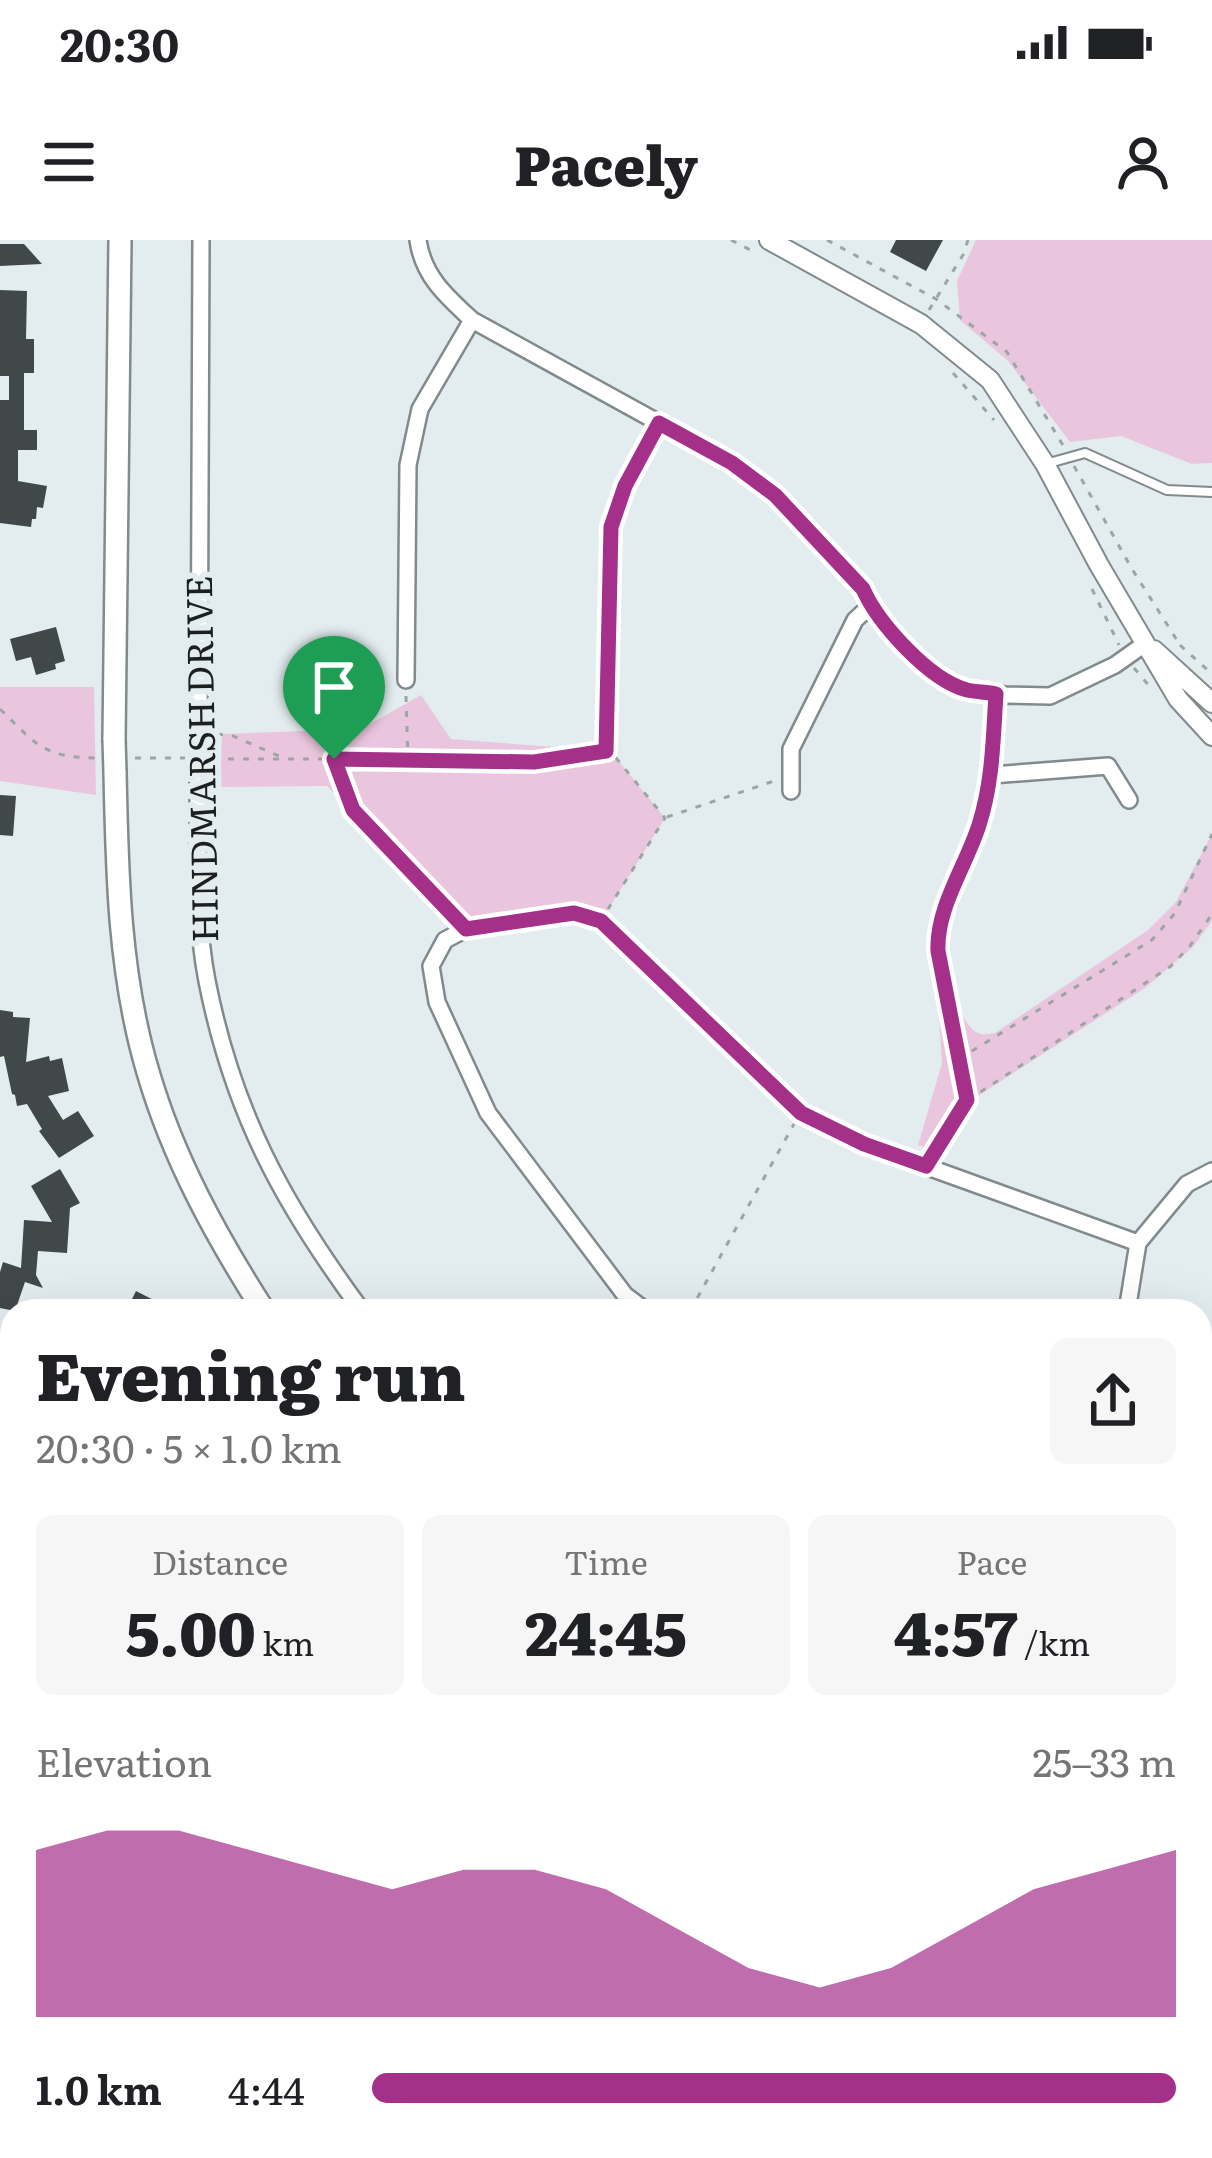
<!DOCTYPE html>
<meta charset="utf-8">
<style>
body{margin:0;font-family:Literata,serif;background:#f6f6f6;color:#202124;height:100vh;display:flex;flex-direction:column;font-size:45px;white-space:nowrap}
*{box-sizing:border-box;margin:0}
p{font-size:39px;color:#757577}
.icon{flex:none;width:66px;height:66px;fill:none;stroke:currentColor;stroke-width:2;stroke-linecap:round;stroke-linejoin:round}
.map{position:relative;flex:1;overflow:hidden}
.panel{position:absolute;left:0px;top:1059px;width:1212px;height:861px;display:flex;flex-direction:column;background:#fff;border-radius:36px 36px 0 0;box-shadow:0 12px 48px #0002}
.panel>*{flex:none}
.pin{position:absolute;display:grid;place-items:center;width:102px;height:102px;color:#fff;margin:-123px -51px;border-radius:50% 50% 50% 0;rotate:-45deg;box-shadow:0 0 12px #0007}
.pin .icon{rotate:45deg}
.round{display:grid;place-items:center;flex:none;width:126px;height:126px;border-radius:18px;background:#f6f6f6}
.head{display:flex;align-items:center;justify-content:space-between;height:204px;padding:0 36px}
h1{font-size:66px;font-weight:800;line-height:90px}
.metrics{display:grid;grid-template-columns:repeat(3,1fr);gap:18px;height:204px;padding:12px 36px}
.metrics div{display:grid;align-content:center;border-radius:18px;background:#f6f6f6;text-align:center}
.metrics b{font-size:60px;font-weight:800}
.metrics small{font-size:33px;font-weight:400}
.metrics p{font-size:33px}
.chart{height:336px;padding:24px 36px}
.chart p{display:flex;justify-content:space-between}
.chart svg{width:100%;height:216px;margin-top:12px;fill:#a4308a;opacity:.7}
ul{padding:0 36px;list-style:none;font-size:39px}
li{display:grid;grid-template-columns:192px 144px 1fr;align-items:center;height:90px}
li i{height:30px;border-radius:15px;background:#a4308a}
.status{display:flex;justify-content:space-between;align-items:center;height:84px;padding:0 60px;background:#fff;direction:ltr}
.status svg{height:33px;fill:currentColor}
header{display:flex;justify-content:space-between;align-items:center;height:156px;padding:0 36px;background:#fff;font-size:54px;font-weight:800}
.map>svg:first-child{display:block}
.green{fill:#eac6de}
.building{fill:#40484a}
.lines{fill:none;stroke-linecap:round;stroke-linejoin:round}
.service-casing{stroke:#818a8c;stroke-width:12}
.minor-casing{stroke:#818a8c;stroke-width:20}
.tertiary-casing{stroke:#818a8c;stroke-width:22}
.secondary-casing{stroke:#818a8c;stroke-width:26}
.path{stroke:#9ca4a5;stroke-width:3;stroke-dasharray:6 9;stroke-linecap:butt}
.service{stroke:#fff;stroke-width:8}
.minor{stroke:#fff;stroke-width:15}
.tertiary{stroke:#fff;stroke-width:18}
.secondary{stroke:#fff;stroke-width:21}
.minor-bridge-casing{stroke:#818a8c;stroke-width:20;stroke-linecap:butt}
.secondary-bridge-casing{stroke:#818a8c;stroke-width:26;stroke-linecap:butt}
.minor-bridge{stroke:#fff;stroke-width:15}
.secondary-bridge{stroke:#fff;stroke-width:21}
.route-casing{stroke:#fff;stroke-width:24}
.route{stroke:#a4308a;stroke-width:15}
.labels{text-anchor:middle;stroke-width:12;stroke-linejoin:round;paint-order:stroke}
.street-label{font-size:36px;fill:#1c1f20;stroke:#e3edef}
</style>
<div class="status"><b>20:30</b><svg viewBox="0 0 49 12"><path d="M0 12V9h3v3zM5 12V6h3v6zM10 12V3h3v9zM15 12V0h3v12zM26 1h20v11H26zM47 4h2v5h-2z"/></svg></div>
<header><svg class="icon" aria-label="menu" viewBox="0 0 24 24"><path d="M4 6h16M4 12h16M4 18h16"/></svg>Pacely<svg class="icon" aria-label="person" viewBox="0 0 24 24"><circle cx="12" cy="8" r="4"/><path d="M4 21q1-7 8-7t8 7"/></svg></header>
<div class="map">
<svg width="1212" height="1918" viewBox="0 0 1212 1918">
<rect width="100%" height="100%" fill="#e3edef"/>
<path class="green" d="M976,0h236v223l-20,1 -71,-28 -51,6 -62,-81 -48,-41 -3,-39z
M0,447h94l2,108 -96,-14z
M421,455l30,44 155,12 6,2 53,65 -64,103 -10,-5 -125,13 -139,-143 -107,1 2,-53 139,-5z
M1212,594v87l-19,26 -48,41 -175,113 -28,52 -24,-8 24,-82 -7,-111 8,-1c5,19 16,72 33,81 6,4 11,2 19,1l153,-103 28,-28z"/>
<path class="building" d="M896,0h47l-17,31 -36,-19z
M0,4h24l18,20 -42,2z
M0,50l27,1 -1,48h8v34h-10v57h13v20h-19v31l29,5 -4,22 -6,-1 -1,12h-4l-1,8 -31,-4v-123h9v-24h-9z
M56,387l9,34 -10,3 1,5 -20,6 -5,-18 -15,4 -6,-22z
M0,555l16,1 -3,40 -13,-1z
M0,770l13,2v5l17,1 -4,44 23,-6 1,5 12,-3 7,33 -21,5 15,24 15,-9 16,25 -35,22 -20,-27 3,-2 -15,-25 -10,2 -2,-11 -3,-1 -8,-38 -4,1z
M60,929l20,34 -10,5 -3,45 -29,-2 -2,24 7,13 -18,-6 -10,29 -15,-3v-36l3,-10 18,6 3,-48 28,2 -21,-36z
M136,1051l39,20h-49z"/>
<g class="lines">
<defs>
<path id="service" d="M1049,223l36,-10 82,37 45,2"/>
<path id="minor" d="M418,0c5,36 28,56 54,80l260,143 43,32 88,94 7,17 39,44 30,27 25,12 41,6 45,1 65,-31 31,-22
M406,440l2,-215 12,-56 52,-89
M608,475l3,-188 14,-41 34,-63
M199,496l2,-496
M992,535l116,-9 21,34
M198,538c1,67 -4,137 9,203 26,132 76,223 155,330
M791,551v-42l64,-129 15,-14
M938,691l40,-105 14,-51 4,-81
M646,1071l-21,-16 -137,-182 -51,-111 -6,-36 14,-26 21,-11 108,-16 27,8 200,192 63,31 274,99
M1127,1071l11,-68 49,-59 25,-13
M0,1233l12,-11
M0,1294l12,13
M0,1558l12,4
M1200,1652l12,18
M0,1789l12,4
M1200,1859l12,-5
M312,1908l6,10
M660,1908v10"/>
<path id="tertiary" d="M769,0l152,84 69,56 55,84 54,101 79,134 34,37
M1154,410l58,53"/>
<path id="secondary" d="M114,499l6,-499
M115,532c2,101 4,203 33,300 25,86 68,164 116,239
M576,1908v10"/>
</defs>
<use href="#service" class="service-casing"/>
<use href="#minor" class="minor-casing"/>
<use href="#tertiary" class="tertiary-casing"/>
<use href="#secondary" class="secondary-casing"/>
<path class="path" d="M731,0l25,13
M827,0l109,59 71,53 57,95
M929,70l34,-55 5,-15
M953,133l41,47
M1074,226l58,103 48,76
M1092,349l27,56
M1180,405l32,29
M1134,428l17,20
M406,456l2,63
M0,469c36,35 42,48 95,49
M217,494l16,2 48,21
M606,509l1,-21
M135,518h50
M213,519h121l19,51 104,109
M334,519l200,3 72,-11 6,2 53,65 -57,91
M667,577l107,-36 3,2
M938,709l29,150
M959,819l193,-119 23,-27 37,-79
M936,911l31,-50 204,-135 19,-20 22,-32
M690,1071l104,-187
M0,1258l12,14
M0,1326l12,10
M1200,1511h12
M0,1821l6,-15
M533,1908v10"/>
<use href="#service" class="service"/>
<use href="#minor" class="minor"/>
<use href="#tertiary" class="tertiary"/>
<use href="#secondary" class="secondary"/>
<defs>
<path id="minor-bridge" d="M198,538l1,-42"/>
<path id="secondary-bridge" d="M114,499l1,33"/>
</defs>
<use href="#minor-bridge" class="minor-bridge-casing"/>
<use href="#secondary-bridge" class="secondary-bridge-casing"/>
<use href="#minor-bridge" class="minor-bridge"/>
<use href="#secondary-bridge" class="secondary-bridge"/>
</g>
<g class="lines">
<defs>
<path id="route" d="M659,183l73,40 43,32 88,94c15,34 66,91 104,101 9,2 20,2 29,4 -3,45 -3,87 -17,131 -13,41 -43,83 -41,126l29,149 -41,66 -62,-22 -63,-31 -200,-192 -27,-8 -108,16 -113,-119 -19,-51 200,3 72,-11 5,-224 14,-41z"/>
</defs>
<use href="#route" class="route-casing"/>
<use href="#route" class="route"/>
</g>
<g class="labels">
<g class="street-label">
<text transform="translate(202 519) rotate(-91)" y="13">HINDMARSH DRIVE</text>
</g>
</g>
</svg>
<div class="pin" style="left:334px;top:519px;background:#1e9e55"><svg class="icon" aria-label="arrive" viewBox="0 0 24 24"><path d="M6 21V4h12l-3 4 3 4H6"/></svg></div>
<section class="panel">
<div class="head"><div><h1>Evening run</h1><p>20:30 · 5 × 1.0 km</p></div><a class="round"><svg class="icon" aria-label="share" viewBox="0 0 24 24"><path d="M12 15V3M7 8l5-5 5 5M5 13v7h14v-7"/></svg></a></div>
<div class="metrics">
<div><p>Distance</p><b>5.00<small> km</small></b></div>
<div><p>Time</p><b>24:45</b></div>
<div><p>Pace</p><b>4:57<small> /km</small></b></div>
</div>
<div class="chart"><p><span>Elevation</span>25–33 m</p>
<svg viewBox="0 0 160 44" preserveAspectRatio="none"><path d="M0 44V10L10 6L20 6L30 10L40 14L50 18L60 14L70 14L80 18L90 26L100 34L110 38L120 34L130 26L140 18L150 14L160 10V44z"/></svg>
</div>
<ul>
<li><b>1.0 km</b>4:44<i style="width:100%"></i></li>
</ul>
</section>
</div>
